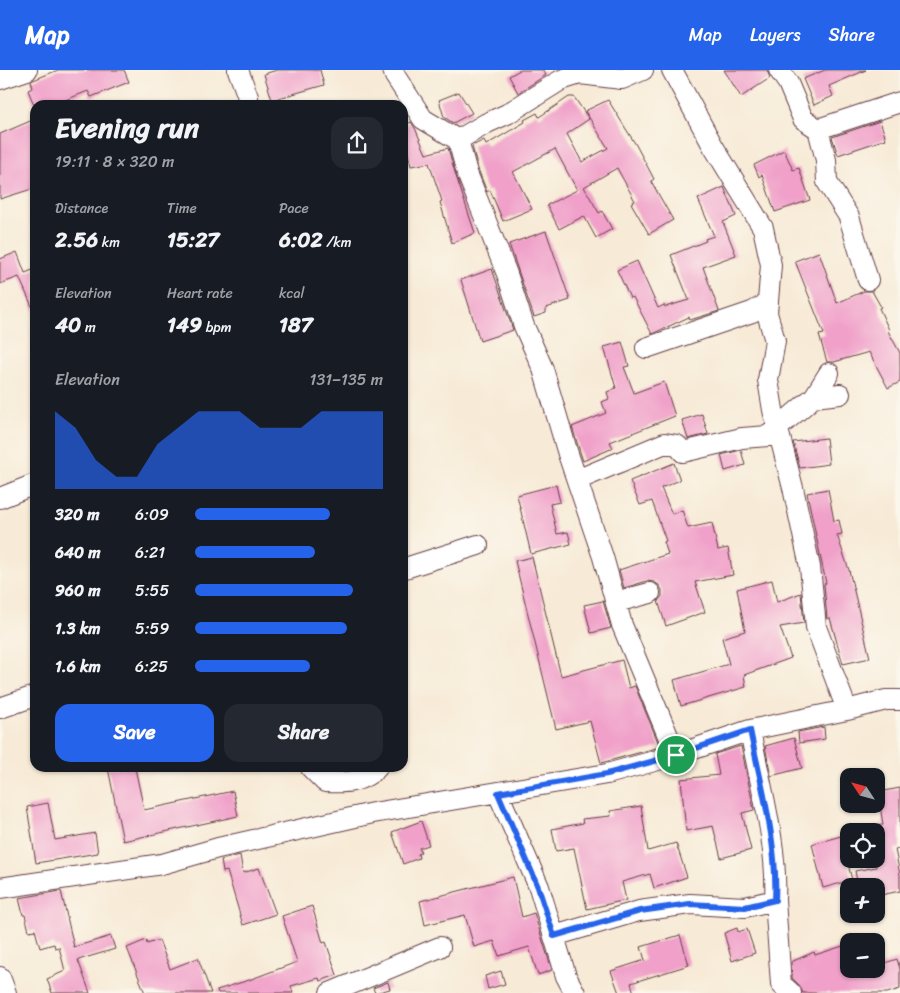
<!DOCTYPE html>
<meta charset="utf-8">
<style>
body{margin:0;font-family:Sriracha,sans-serif;background:#242831;color:#f1f3f6;height:100vh;display:flex;flex-direction:column;font-size:19px;white-space:nowrap}
*{box-sizing:border-box;margin:0}
p{font-size:16px;color:#9ea1a6}
.icon{flex:none;width:28px;height:28px;fill:none;stroke:currentColor;stroke-width:2;stroke-linecap:round;stroke-linejoin:round}
.map{position:relative;flex:1;overflow:hidden}
.panel{position:absolute;left:30px;top:30px;width:378px;height:672px;display:flex;flex-direction:column;background:#171b24;border-radius:15px;box-shadow:0 1px 4px #0004}
.panel>*{flex:none}
.needle{width:32px;rotate:306deg}
.controls{position:absolute;left:840px;top:698px;display:grid;gap:10px}
.controls a{display:grid;place-items:center;width:45px;height:45px;border-radius:10px;background:#171b24;box-shadow:0 1px 4px #0004;font-size:25px}
.pin{position:absolute;display:grid;place-items:center;width:42px;height:42px;color:#fff;margin:-21px;border:2px solid #fff;border-radius:50%;box-shadow:0 1px 5px #0007}
.round{display:grid;place-items:center;flex:none;width:52px;height:52px;border-radius:15px;background:#242831}
.summary{display:flex;align-items:center;justify-content:space-between;height:85px;padding:0 25px}
h1{font-size:28px;font-weight:700;line-height:38px}
.stats{display:grid;grid-template-columns:repeat(3,1fr);gap:8px;height:85px;padding:5px 25px}
.stats div{display:grid;align-content:center}
.stats b{font-size:21px;font-weight:700}
.stats small{font-size:14px;font-weight:400}
.stats p{font-size:14px}
.chart{height:140px;padding:10px 25px}
.chart p{display:flex;justify-content:space-between}
.chart svg{width:100%;height:90px;margin-top:5px;fill:#2563eb;opacity:.7}
.action{display:flex;gap:10px;margin-top:auto;padding:10px 25px}
.action a{flex:1;height:58px;border-radius:15px;background:#2563eb;color:#fff;font-size:20px;font-weight:700;line-height:58px;text-align:center}
.action a+a{background:#242831;color:#f1f3f6}
ul{padding:0 25px;list-style:none;font-size:16px}
li{display:grid;grid-template-columns:80px 60px 1fr;align-items:center;height:38px}
li i{height:12px;border-radius:6px;background:#2563eb}
header{display:flex;align-items:center;gap:30px;box-sizing:border-box;height:70px;padding:0 25px;background:#2563eb;color:#fff}
header strong{font-size:24px}
nav{display:flex;gap:28px;margin-inline-start:auto;font-size:18px}
.map>svg:first-child{display:block}
.building{fill:#f0a0c9}
.lines{fill:none;stroke-linecap:round;stroke-linejoin:round}
.minor-casing{stroke:#643d45;stroke-width:22}
.minor{stroke:#fff;stroke-width:20}
.route-casing{stroke:#fff;stroke-width:10}
.route{stroke:#2563eb;stroke-width:6}
</style>
<header>
<strong>Map</strong>
<nav><a>Map</a><a>Layers</a><a>Share</a></nav>
</header>
<div class="map">
<svg width="900" height="923" viewBox="0 0 900 923">
<rect width="100%" height="100%" fill="#fbf7ec"/>
<filter id="ink" filterUnits="userSpaceOnUse"><feTurbulence type="fractalNoise" baseFrequency=".02" numOctaves="2"/><feDisplacementMap in="SourceGraphic" scale="10" xChannelSelector="R" yChannelSelector="G"/><feConvolveMatrix kernelMatrix="1 2 1 2 8 2 1 2 1" color-interpolation-filters="sRGB"/></filter>
<filter id="wash" filterUnits="userSpaceOnUse"><feTurbulence type="fractalNoise" baseFrequency=".0096" numOctaves="4" result="noise"/><feDisplacementMap in="SourceGraphic" scale="20" xChannelSelector="R" yChannelSelector="G"/><feGaussianBlur stdDeviation="1.12" result="paint"/><feColorMatrix in="noise" values="0 0 0 0 0 0 0 0 0 0 0 0 0 0 0 0 0 1.4 0 .05"/><feComposite in="paint" operator="in"/></filter>
<g filter="url(#wash)">
<rect width="100%" height="100%" fill="#f7ead6"/>
<g id="blocks">
<path class="building" d="M58,0h66l5,12 -38,15 -3,-6 -35,14h-19l-6,-15 5,-2 -2,-7z
M277,0h43l4,15 -52,15 -8,-26z
M520,0h23l3,5 -28,18 -9,-17z
M724,0h43l3,8 -29,19z
M825,0h41l-37,16 4,10 -19,9 -11,-26z
M459,22l13,21 -19,10 -9,-6 -5,-17z
M569,27h5l15,22 -22,15 15,28 26,-14 -23,-37 23,-11 28,45 18,34 -3,2 22,39 -24,14 -18,-31 4,-2 -18,-33 -33,19 15,26 3,-2 10,18 -16,9 -12,-22 -25,13 -12,-24 30,-15 -22,-41 -42,23 19,37 -29,12 -13,-31 -3,2 -9,-23 -6,-23 12,-6 2,5 39,-23 -1,-2 13,-7 2,4z
M35,49v69l-35,11v-65z
M880,51l6,18 -48,16 -6,-18z
M411,52l4,6 11,26 22,-6 8,28 19,57 -23,10 -12,-41 2,-1 -13,-38 -18,3 -5,-21 -4,1v-20z
M784,80l9,20 6,-2 11,32 -35,12 -13,-37 -3,2 -5,-12z
M724,117l12,29 -13,6 13,33 -33,12 16,44 -29,9 -1,-3 -37,17 -19,-37 -3,1 -13,-28 20,-9 21,47 6,-3 1,2 24,-7 -18,-45 35,-14 -1,-2 9,-3 -16,-37z
M546,161l24,69 -24,8v5l-12,4 -25,-73z
M17,182l8,21 10,-4v44l-16,-36 -19,7v-25z
M819,182l18,51 27,-12h8l9,16 -2,1 10,22 -1,1 12,22v29l-12,6 -19,-36 -35,10h-7l-8,-27 5,-1 -29,-73z
M492,199l21,61 -33,11 -19,-61z
M622,272l7,24 -5,1 10,26 30,-11 11,34 -65,26 3,6 -30,13 -11,-34 34,-14 -4,-11 7,-3 -2,-7 9,-4 -12,-41z
M702,344l6,20 -20,5 -6,-19z
M826,368l3,26 -29,4 -7,-26z
M741,380l4,15 -20,6 -4,-16z
M674,393l6,17 -19,8 11,26 10,-4 6,18 24,-5 6,27 10,-2 5,27 -38,7 10,30 -39,14 -8,-25 4,-5v-6l-3,-5 -5,-3 -7,-1 -23,7 -5,-18 49,-16 -4,-12 2,-1 -14,-40 -12,4 -10,-24z
M556,415l4,17 -10,2 7,30 11,-2 3,12 -40,10 -14,-59z
M828,419l6,32 5,-1 3,14 -5,1 12,35 21,88 -27,6 -13,-46 -3,1 -3,-35 2,-1 -19,-90z
M532,487l29,119 61,-16 7,28 6,-2 25,61 -59,16 -11,-42 -34,8 -41,-168z
M772,510l5,22 24,-9 3,30 -24,4 11,31 -47,17 2,12 -65,19 -7,-26 55,-16 -7,-26 23,-7 -8,-42z
M603,531l8,27 -20,5 -7,-28z
M824,657l1,12 -26,4 -1,-11z
M794,668l8,30 -31,8 -6,-30z
M741,676l13,64 -12,3 9,37 -30,8 -8,-32 -27,5 -5,-52 38,-4 -4,-21z
M108,698h27l9,42 89,-19 5,25 -115,25z
M900,718v60l-5,1 5,26v16l-24,5v-10h-18l-3,-15 21,-4v-41l7,-1 -5,-33z
M48,733l7,37 40,-7 3,20 -62,10 -9,-56z
M641,736l7,45 28,-8 11,34 -33,11 -4,-14 -28,8 4,18 -39,9 -13,-61 -18,3 -4,-22 31,-6 -1,-4 29,-3 -1,-5z
M421,751l8,24 -10,3 2,4 -3,2 1,4 -16,6 -11,-32z
M841,766l11,44 -29,8 -11,-44z
M240,785l3,18 16,-5 17,46 -33,11 -16,-54 -4,1 -2,-12z
M513,807l9,40 12,-4 18,57 -14,5 -9,-28 -30,9 -5,-15 -20,6 -9,-32 -40,10 -5,-24z
M61,821l13,56 37,-11 4,13 -37,11 12,33h-38l-5,-14 18,-8 -6,-24 -4,1 -1,-4 -14,4 -5,-18 -6,1 -4,-16h-2l-4,-17z
M312,836l11,37 3,-1 11,33 -17,6 -1,-3 -28,8 2,7h-75l-1,-3 32,-10 48,-18 -15,-46z
M737,858l1,4 9,-3 8,24 -23,8 -8,-28z
M680,865l9,30 -58,18 3,10h-15l-8,-22 34,-11 -4,-13z
M146,870l1,4 12,-4 11,29 28,-11 13,35h-66l-18,-45z
M849,874v31l19,-6h8v-3l21,-7 3,10v20l-13,4h-84l-4,-8 -7,-7 -1,-16 23,-10 1,3z
M501,901l4,13 -17,5 -3,-13z
M388,912l2,7 -15,4 -2,-5z"/>
</g>
</g>
<g filter="url(#ink)">
<use href="#blocks" fill-opacity="0" stroke="#643d45" stroke-width="1"/>
<g class="lines">
<defs>
<path id="minor" d="M238,0l10,27 -1,8
M393,0l2,6 28,43 35,21 9,33 40,101 17,52 19,43 25,85 35,103 19,68 54,130
M672,0l41,76 50,82 8,37 -4,48 8,28 -7,39 5,30 20,78 17,79 6,60 31,83
M779,0l9,13 15,36 15,10 8,31 1,22 22,35 19,63
M0,9l27,-9
M818,59l82,-27
M458,70l29,-17 20,-9 54,-34 19,-6 42,5 21,-9
M646,278l106,-36 16,-9
M814,327l26,-3
M577,410l88,-37 12,2 6,7 59,-14 26,-2 46,-39 15,-24
M0,428l35,-14
M402,499l76,-24
M616,532l34,-9
M0,638l35,-12
M311,698l14,14c21,1 36,1 52,-14
M498,723l41,94 27,89 9,17
M0,818l162,-24 56,-16 155,-35 234,-39 69,-19 74,-25 97,-20 39,-10h14
M775,830l6,84 10,9
M554,866l85,-25 51,-7 55,3 30,-7c3,-56 -15,-115 -25,-170
M0,907l6,16
M330,923l110,-46"/>
</defs>
<use href="#minor" class="minor-casing"/>
<use href="#minor" class="minor"/>
</g>
</g>
<g class="lines" filter="url(#ink)">
<defs>
<path id="route" d="M750,660c11,55 28,114 25,170l-30,7 -55,-3 -50,7 -86,25 -16,-49 -40,-94 109,-19 69,-19z"/>
</defs>
<use href="#route" class="route-casing"/>
<use href="#route" class="route"/>
</g>
</svg>
<div class="controls">
<a><svg class="needle" viewBox="-14 -14 28 28"><path d="M0-13l5 13h-10z" fill="#e53935"/><path d="M0 13l5-13h-10z" fill="#9ea1a6"/></svg></a>
<a><svg class="icon" aria-label="locate" viewBox="0 0 24 24"><circle cx="12" cy="12" r="6"/><path d="M12 2v4M12 18v4M2 12h4M18 12h4"/></svg></a>
<a>+</a>
<a>−</a>
</div>
<div class="pin" style="left:676px;top:685px;background:#1e9e55"><svg class="icon" aria-label="arrive" viewBox="0 0 24 24"><path d="M6 21V4h12l-3 4 3 4H6"/></svg></div>
<section class="panel">
<div class="summary"><div><h1>Evening run</h1><p>19:11 · 8 × 320 m</p></div><a class="round"><svg class="icon" aria-label="share" viewBox="0 0 24 24"><path d="M12 15V3M7 8l5-5 5 5M5 13v7h14v-7"/></svg></a></div>
<div class="stats">
<div><p>Distance</p><b>2.56<small> km</small></b></div>
<div><p>Time</p><b>15:27</b></div>
<div><p>Pace</p><b>6:02<small> /km</small></b></div>
</div>
<div class="stats">
<div><p>Elevation</p><b>40<small> m</small></b></div>
<div><p>Heart rate</p><b>149<small> bpm</small></b></div>
<div><p>kcal</p><b>187</b></div>
</div>
<div class="chart"><p><span>Elevation</span>131–135 m</p>
<svg viewBox="0 0 160 44" preserveAspectRatio="none"><path d="M0 44V6L10 14L20 30L30 38L40 38L50 22L60 14L70 6L80 6L90 6L100 14L110 14L120 14L130 6L140 6L150 6L160 6V44z"/></svg>
</div>
<ul>
<li><b>320 m</b>6:09<i style="width:72%"></i></li>
<li><b>640 m</b>6:21<i style="width:64%"></i></li>
<li><b>960 m</b>5:55<i style="width:84%"></i></li>
<li><b>1.3 km</b>5:59<i style="width:81%"></i></li>
<li><b>1.6 km</b>6:25<i style="width:61%"></i></li>
</ul>
<div class="action"><a>Save</a><a>Share</a></div>
</section>
</div>
